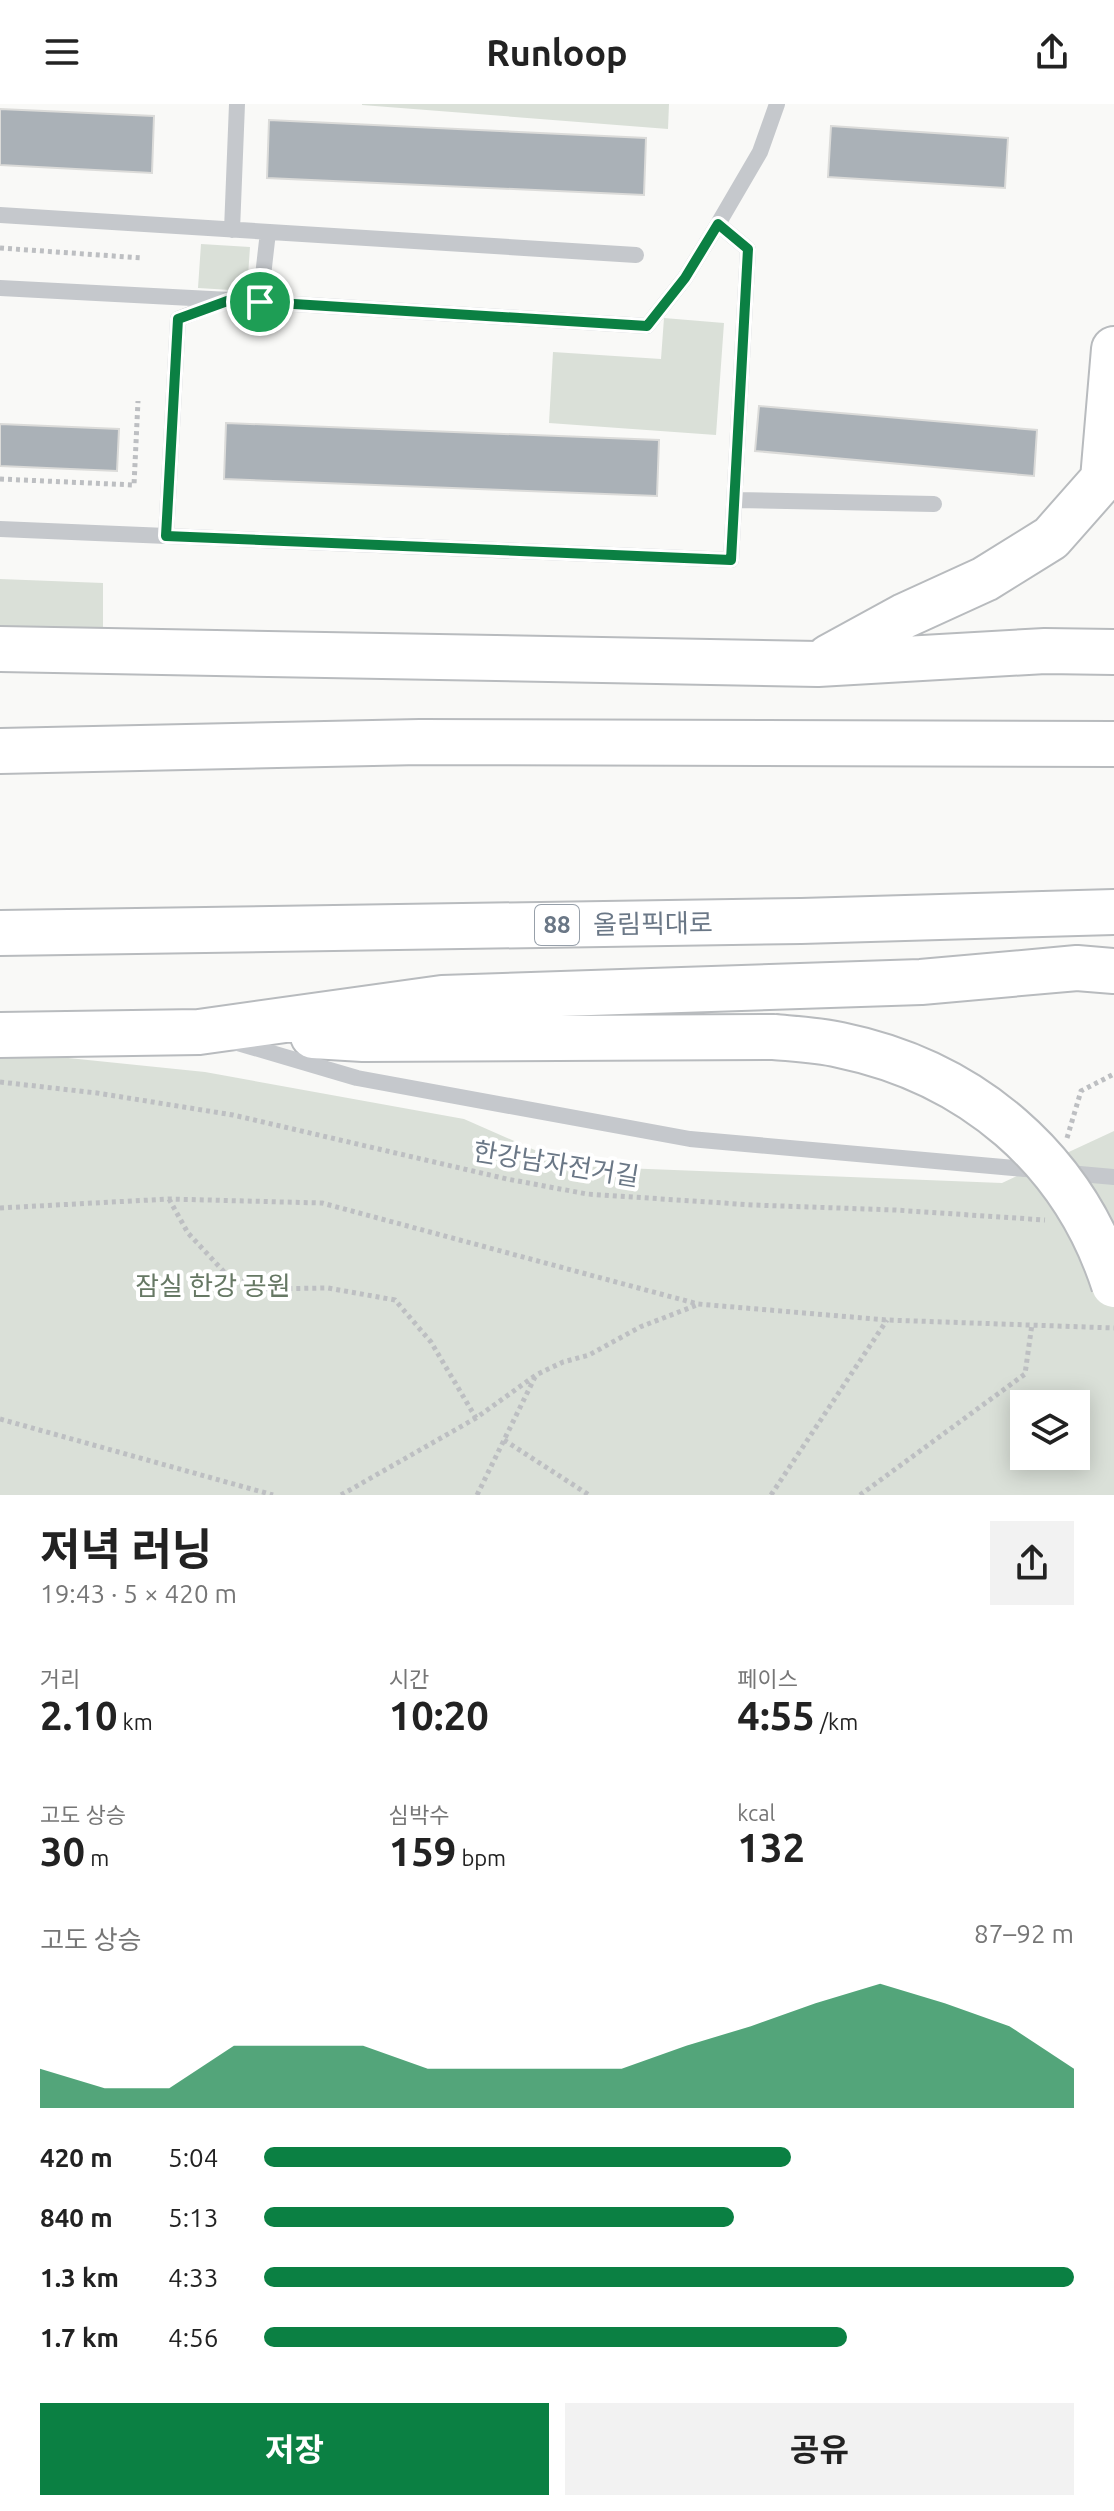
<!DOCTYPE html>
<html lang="ko">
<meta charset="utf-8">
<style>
body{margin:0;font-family:Ubuntu,"Noto Sans KR",sans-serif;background:#f2f2f2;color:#222;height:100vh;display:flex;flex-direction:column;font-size:30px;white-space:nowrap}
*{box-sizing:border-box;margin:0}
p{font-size:26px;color:#767676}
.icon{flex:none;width:44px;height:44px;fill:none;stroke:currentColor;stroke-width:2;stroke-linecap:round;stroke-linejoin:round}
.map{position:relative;height:1391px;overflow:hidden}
.sheet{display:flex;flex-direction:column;background:#fff;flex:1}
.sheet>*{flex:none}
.fabs{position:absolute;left:1010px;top:1286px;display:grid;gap:16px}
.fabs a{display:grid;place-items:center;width:80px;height:80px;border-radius:0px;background:#fff;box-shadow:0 4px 20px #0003;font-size:40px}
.pin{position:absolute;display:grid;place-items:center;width:68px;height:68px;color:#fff;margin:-34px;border:4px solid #fff;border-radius:50%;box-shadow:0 2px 8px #0007}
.round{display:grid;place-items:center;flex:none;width:84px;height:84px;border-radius:0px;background:#f2f2f2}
.head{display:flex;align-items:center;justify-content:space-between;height:136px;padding:0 40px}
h1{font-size:44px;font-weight:700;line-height:60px}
.metrics{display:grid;grid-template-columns:repeat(3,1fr);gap:12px;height:136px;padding:8px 40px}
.metrics div{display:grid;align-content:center}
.metrics b{font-size:40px;font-weight:700}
.metrics small{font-size:22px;font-weight:400}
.metrics p{font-size:22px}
.chart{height:224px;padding:16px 40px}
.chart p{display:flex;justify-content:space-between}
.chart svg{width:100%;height:144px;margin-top:8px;fill:#0b8043;opacity:.7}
.cta{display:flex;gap:16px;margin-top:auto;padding:16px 40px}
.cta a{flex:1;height:92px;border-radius:0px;background:#0b8043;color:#fff;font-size:32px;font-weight:700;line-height:92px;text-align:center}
.cta a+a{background:#f2f2f2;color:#222}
ul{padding:0 40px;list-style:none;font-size:26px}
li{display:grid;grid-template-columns:128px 96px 1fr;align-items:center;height:60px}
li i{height:20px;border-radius:10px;background:#0b8043}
header{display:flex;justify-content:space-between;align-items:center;height:104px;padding:0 40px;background:#fff;font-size:36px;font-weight:700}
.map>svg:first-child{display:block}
.green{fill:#dae0d8;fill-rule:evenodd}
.building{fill:#aab1b7;stroke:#dbdbd9;stroke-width:2}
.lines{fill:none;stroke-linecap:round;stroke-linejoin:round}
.highway-casing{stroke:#b8bbbe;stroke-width:48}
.path{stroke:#bdbfc2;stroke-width:5;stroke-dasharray:4 4;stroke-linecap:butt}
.lane{stroke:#c5c8cc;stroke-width:16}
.highway{stroke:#fff;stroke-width:44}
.highway-bridge-casing{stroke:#b8bbbe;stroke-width:48;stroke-linecap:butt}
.highway-bridge{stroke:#fff;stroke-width:44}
.route-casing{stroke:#fff;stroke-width:16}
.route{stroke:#0b8043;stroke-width:10}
.labels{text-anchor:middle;stroke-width:8;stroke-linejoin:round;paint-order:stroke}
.shield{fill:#fff;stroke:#97a0aa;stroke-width:2}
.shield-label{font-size:24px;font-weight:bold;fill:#6a7786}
.street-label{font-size:26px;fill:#6a7786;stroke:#fff}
.park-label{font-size:26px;fill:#667864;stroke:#fff}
</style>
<header><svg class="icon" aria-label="menu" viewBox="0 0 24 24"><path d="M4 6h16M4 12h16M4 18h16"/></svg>Runloop<svg class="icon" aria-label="share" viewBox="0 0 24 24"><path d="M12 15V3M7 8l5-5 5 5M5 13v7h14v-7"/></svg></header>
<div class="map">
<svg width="1114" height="1391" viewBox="0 0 1114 1391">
<rect width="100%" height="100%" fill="#f9f9f7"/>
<path class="green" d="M669,0l-1,25 -306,-24v-1z
M201,140l49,3 -3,44 -49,-3z
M664,214l60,5 -8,112 -167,-12 4,-71 108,7z
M0,475l103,4v47l-103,-1z
M0,947l205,21 259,47 107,47 431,17 112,-52v364h-1114zM1024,1300h52v52h-52z"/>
<path class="building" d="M0,5l154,7 -2,57 -152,-8z
M269,16l377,18 -2,57 -377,-17z
M831,22l177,12 -3,50 -177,-11z
M759,302l278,24 -3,46 -279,-25z
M226,319l433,17 -2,56 -433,-17z
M0,320l119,5 -2,42 -117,-5z"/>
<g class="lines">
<defs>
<path id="highway" d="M0,545l818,15 227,-13 69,1
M829,553l75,-41 81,-37 66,-41 52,-59 11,-130
M0,647l420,-9 694,2
M0,829l801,-12 313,-9
M0,931l199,-3 243,-34 479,-16 156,-14 37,3
M313,932l50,3 411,-2"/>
</defs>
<use href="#highway" class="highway-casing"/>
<path class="path" d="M0,144l142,10
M0,375l134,6 4,-84
M0,978l97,11 136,22 274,64 80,15 166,11 142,5 150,10
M1067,1034l14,-47 33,-17
M169,1095l19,34 38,41 38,15 64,-1 67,12 36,42 45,76
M0,1104l169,-9 153,4 376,101 189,16 227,8
M0,1315l273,76
M504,1336l85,55
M341,1391l135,-77 60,-43 27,-13 26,-7 51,-28 57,-22
M477,1391l58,-118
M771,1391l116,-175
M860,1391l165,-121 7,-50"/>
<path class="lane" d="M0,111l636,40
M718,120l42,-72 17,-48
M232,126l5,-126
M0,184l230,12 417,26 38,-48 33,-54 30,25 -17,311 -731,-31
M260,198l8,-70
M736,396l198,4
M166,432l12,-217 41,-16
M231,937l126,37 333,61 424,38"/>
<use href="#highway" class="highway"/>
<defs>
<path id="highway-bridge" d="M774,933c22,2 44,3 66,8 131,27 233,113 274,240"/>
</defs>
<use href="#highway-bridge" class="highway-bridge-casing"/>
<use href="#highway-bridge" class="highway-bridge"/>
</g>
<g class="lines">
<defs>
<path id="route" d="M718,120l30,25 -17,311 -565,-24 12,-217 52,-19 417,26 38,-48z"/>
</defs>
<use href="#route" class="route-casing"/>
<use href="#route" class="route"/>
</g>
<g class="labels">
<rect class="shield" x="535" y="801" width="44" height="40" rx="6"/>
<g class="shield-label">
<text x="557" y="829">88</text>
</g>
<g class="street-label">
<text transform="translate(653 820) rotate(-1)" y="9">올림픽대로</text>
<text transform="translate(556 1060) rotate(9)" y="9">한강남자전거길</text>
</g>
<g class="park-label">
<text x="213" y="1191">잠실 한강 공원</text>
</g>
</g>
</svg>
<div class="fabs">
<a><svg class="icon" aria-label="layers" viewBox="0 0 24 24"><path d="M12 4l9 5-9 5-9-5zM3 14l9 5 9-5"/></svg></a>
</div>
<div class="pin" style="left:260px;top:198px;background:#1e9e55"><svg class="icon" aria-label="arrive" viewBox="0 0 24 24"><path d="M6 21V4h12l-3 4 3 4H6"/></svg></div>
</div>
<section class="sheet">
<div class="head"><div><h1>저녁 러닝</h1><p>19:43 · 5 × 420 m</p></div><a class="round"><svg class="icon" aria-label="share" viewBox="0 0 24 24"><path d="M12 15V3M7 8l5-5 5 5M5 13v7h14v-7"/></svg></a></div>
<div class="metrics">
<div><p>거리</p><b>2.10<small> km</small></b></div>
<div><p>시간</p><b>10:20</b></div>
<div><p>페이스</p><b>4:55<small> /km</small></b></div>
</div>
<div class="metrics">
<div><p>고도 상승</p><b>30<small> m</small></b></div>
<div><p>심박수</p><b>159<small> bpm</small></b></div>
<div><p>kcal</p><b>132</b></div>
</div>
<div class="chart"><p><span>고도 상승</span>87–92 m</p>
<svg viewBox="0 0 160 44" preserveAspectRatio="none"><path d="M0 44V32L10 38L20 38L30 25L40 25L50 25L60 32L70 32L80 32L90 32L100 25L110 19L120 12L130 6L140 12L150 19L160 32V44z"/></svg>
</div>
<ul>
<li><b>420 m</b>5:04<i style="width:65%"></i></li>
<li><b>840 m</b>5:13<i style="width:58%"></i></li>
<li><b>1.3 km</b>4:33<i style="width:100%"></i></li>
<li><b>1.7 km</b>4:56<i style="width:72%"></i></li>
</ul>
<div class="cta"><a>저장</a><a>공유</a></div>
</section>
